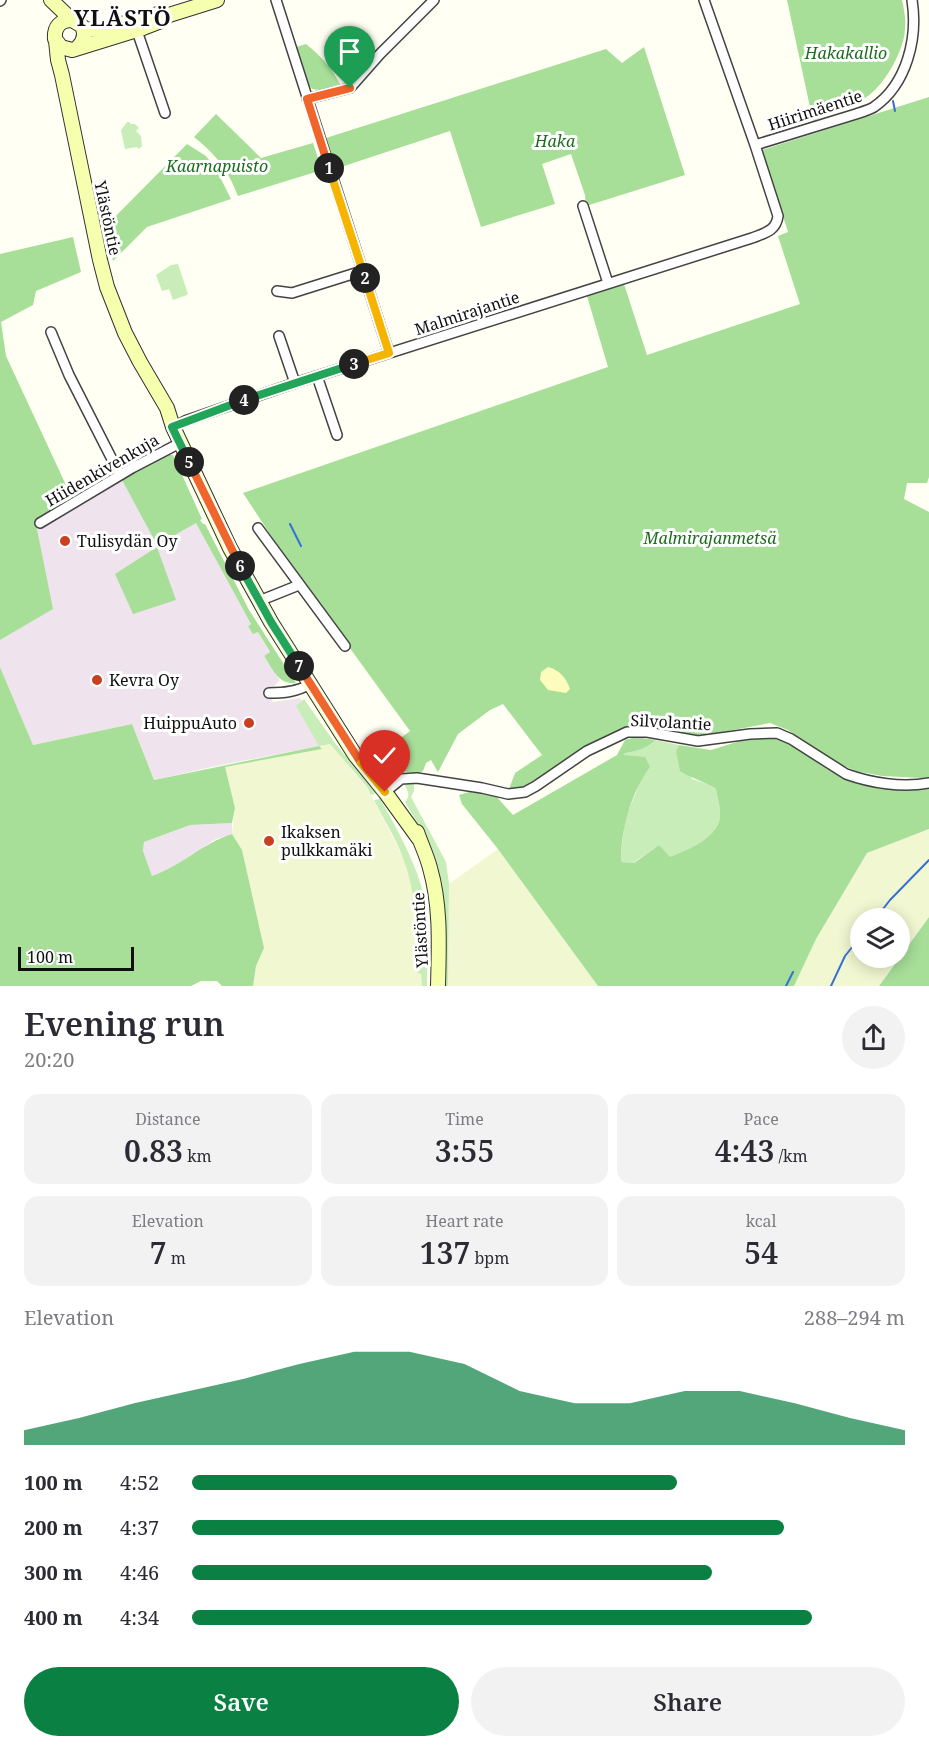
<!DOCTYPE html>
<meta charset="utf-8">
<style>
body{margin:0;font-family:"Noto Serif",serif;background:#f2f2f3;color:#2b2b33;height:100vh;display:flex;flex-direction:column;font-size:22px;white-space:nowrap}
*{box-sizing:border-box;margin:0}
p{font-size:20px;color:#7c7c81}
.icon{flex:none;width:33px;height:33px;fill:none;stroke:currentColor;stroke-width:2;stroke-linecap:round;stroke-linejoin:round}
.map{position:relative;height:986px;overflow:hidden}
.side{display:flex;flex-direction:column;background:#fff;flex:1}
.side>*{flex:none}
.buttons{position:absolute;left:850px;top:908px;display:grid;gap:12px}
.buttons a{display:grid;place-items:center;width:60px;height:60px;border-radius:50%;background:#fff;box-shadow:0 3px 15px #0003;font-size:30px}
.scale{position:absolute;left:18px;bottom:15px;width:116px;box-sizing:border-box;padding-left:6px;border:3px solid #101010;border-top:0;font-size:16px;line-height:21px;white-space:nowrap;color:#101010;-webkit-text-stroke:4px #fff;paint-order:stroke}
.pin{position:absolute;display:grid;place-items:center;width:51px;height:51px;color:#fff;margin:-62px -26px;border-radius:50% 50% 50% 0;rotate:-45deg;box-shadow:0 0 6px #0007}
.pin .icon{rotate:45deg}
.km{position:absolute;width:30px;height:30px;margin:-15px;border-radius:50%;background:#222;color:#fff;font-size:16px;line-height:30px;text-align:center}
.round{display:grid;place-items:center;flex:none;width:63px;height:63px;border-radius:32px;background:#f2f2f3}
.summary{display:flex;align-items:center;justify-content:space-between;height:102px;padding:0 24px}
h1{font-size:33px;font-weight:600;line-height:45px}
.metrics{display:grid;grid-template-columns:repeat(3,1fr);gap:9px;height:102px;padding:6px 24px}
.metrics div{display:grid;align-content:center;border-radius:15px;background:#f2f2f3;text-align:center}
.metrics b{font-size:30px;font-weight:600}
.metrics small{font-size:16px;font-weight:400}
.metrics p{font-size:16px}
.chart{height:168px;padding:12px 24px}
.chart p{display:flex;justify-content:space-between}
.chart svg{width:100%;height:108px;margin-top:6px;fill:#0b8043;opacity:.7}
.button{display:flex;gap:12px;margin-top:auto;padding:12px 24px}
.button a{flex:1;height:69px;border-radius:36px;background:#0b8043;color:#fff;font-size:24px;font-weight:600;line-height:69px;text-align:center}
.button a+a{background:#f2f2f3;color:#2b2b33}
ul{padding:0 24px;list-style:none;font-size:20px}
li{display:grid;grid-template-columns:96px 72px 1fr;align-items:center;height:45px}
li i{height:15px;border-radius:8px;background:#0b8043}
.map>svg:first-child{display:block}
.industrial{fill:#efe4ed}
.farmland{fill:#f1f7d1}
.green{fill:#c8edb9}
.forest{fill:#a7de98}
.sand{fill:#fcfdbd}
.lines{fill:none;stroke-linecap:round;stroke-linejoin:round}
.stream{stroke:#3770d5;stroke-width:2}
.street-casing{stroke:#434343;stroke-width:12}
.secondary-casing{stroke:#323232;stroke-width:16}
.street{stroke:#fff;stroke-width:9}
.secondary{stroke:#f5ffae;stroke-width:14}
.split-1-casing{stroke:#fff;stroke-width:12}
.split-2-casing{stroke:#fff;stroke-width:12}
.split-3-casing{stroke:#fff;stroke-width:12}
.split-4-casing{stroke:#fff;stroke-width:12}
.split-5-casing{stroke:#fff;stroke-width:12}
.split-6-casing{stroke:#fff;stroke-width:12}
.split-7-casing{stroke:#fff;stroke-width:12}
.split-8-casing{stroke:#fff;stroke-width:12}
.split-9-casing{stroke:#fff;stroke-width:12}
.split-1{stroke:#f0652b;stroke-width:8}
.split-2{stroke:#f5b400;stroke-width:8}
.split-3{stroke:#f5b400;stroke-width:8}
.split-4{stroke:#22a559;stroke-width:8}
.split-5{stroke:#22a559;stroke-width:8}
.split-6{stroke:#f0652b;stroke-width:8}
.split-7{stroke:#22a559;stroke-width:8}
.split-8{stroke:#f0652b;stroke-width:8}
.split-9{stroke:#f5b400;stroke-width:8}
.poi-dot{fill:#c93f1f;stroke:#fff;stroke-width:2}
.labels{text-anchor:middle;stroke-width:6;stroke-linejoin:round;paint-order:stroke}
.park-label{font-size:16px;font-style:italic;fill:#1b6d1e;stroke:#fff}
.street-label{font-size:16px;fill:#101010;stroke:#fff}
.poi-label{font-size:16px;fill:#101010;stroke:#fff;text-anchor:start}
.district-label{font-size:22px;font-weight:bold;letter-spacing:1.5px;fill:#101010;stroke:#fff}
</style>
<div class="map">
<svg width="929" height="986" viewBox="0 0 929 986">
<rect width="100%" height="100%" fill="#fffff3"/>
<path class="industrial" d="M122,480l35,64 39,-22 55,102 -3,2 10,6 12,21 -6,3 16,24 -12,12 5,10 27,-4 30,46 -114,22 -62,14 -22,-56 -99,21 -33,-78v-27l52,-31 -17,-90 37,-21 4,8z
M232,823v11l-16,5 -51,33 -13,5 -9,-26 1,-9 46,-17z"/>
<path class="farmland" d="M330,744l37,44 36,69 9,31 5,30 1,55 3,1 1,12h-169l3,-20 8,-18 -22,-98 -10,-16 3,-26 -11,-41 97,-18 -2,-3z
M929,829v88l-29,39v-38h-39v39h38l-20,29h-85l22,-47 51,-86z
M498,849l75,102 25,35h-150l1,-102z"/>
<path class="green" d="M127,122h2l2,2h4l4,4 -3,3 5,5 1,10 -3,3 -2,-2 -12,2 -4,-19z
M178,264l10,30 -1,1 -14,5 -4,-11 -7,2 -6,-16 15,-10z
M304,699l31,44 41,50 -5,2 -4,-8 -37,-43 -11,2 -23,-40z
M655,740l24,5 -3,6 16,28 15,5 9,5c1,8 4,16 4,24 2,23 -32,37 -50,45l-11,-13 -26,18 -13,-1 5,-43 16,-39 9,-13 -27,-12 1,-2c11,-2 24,-4 31,-13z
M414,781v10l-3,6 35,65 3,22 -1,102h-5l-15,-138 -10,-24 -13,-22c5,-6 4,-10 0,-16l1,-1z
M380,799c16,27 38,68 44,98 5,27 3,62 3,89h-5l-1,-12 -3,-1c0,-39 -1,-77 -15,-115 -7,-20 -20,-39 -29,-58z"/>
<path class="forest" d="M787,0h115c2,9 4,19 3,28 0,21 -20,56 -37,68 -16,11 -37,17 -55,25z
M306,44c15,12 25,23 34,40l-20,6 -8,-1 -3,-4 -13,-38z
M644,47l41,128 -99,31 -1,-11 -14,-41 -29,10 13,40 -74,23 -31,-96 -115,38 -9,-31 280,-89 16,14z
M929,97v380l-2,6h-20l-3,16 25,13v265l-7,1 -40,-2 -26,-5 -23,-10 -45,-31 -18,-7 -74,14 -55,-11 -15,2 -21,8 -37,22 -32,25 -28,9 7,-19 27,-18 -39,-51 -13,6 -32,24 -20,38 -7,-12 -5,3 -3,8c-13,7 -36,-5 -41,-19l28,-21 -111,-153 -56,-85 365,-126 -21,-71 37,-12 23,71 153,-51 -22,-68 10,-4 -26,-82z
M216,114l45,44 52,-15 9,27 -84,26c-11,-28 -21,-40 -44,-59z
M187,144l19,12 10,13 15,30 -84,28 -34,34 -7,-35z
M73,237l8,35 -45,19 -3,14 -32,17 5,34 66,142 -37,21 18,90 -53,31v-386z
M165,455h8l29,64 -2,1 3,4h2l44,86 47,73c-18,2 -23,-14 -32,-27l6,-4 -12,-20 -5,2 -5,-8 3,-2 -55,-101 -39,22 -35,-65z
M157,547l19,53 -43,14 -18,-40z
M0,667l33,78 99,-21 22,56 165,-34 3,3 -97,18 10,41 -3,15 -42,2 -46,17 -1,9 9,25c29,-10 51,-33 80,-42l10,16 22,98 -8,18 -3,20h-31l-5,-5h-16l-10,5h-191z
M636,737l19,3c-7,9 -20,11 -30,13l-2,2 22,2 5,10c-20,28 -29,62 -29,95l13,1 25,-18 11,12c18,-7 52,-21 50,-44 0,-8 -3,-16 -4,-24 -12,-8 -24,-10 -36,-18l-4,-20 3,-6 32,5 29,-9 29,-3 16,2 42,29 25,12 39,8h38v40l-62,24 -51,86 -22,47h-196l-100,-137 -36,-45 -3,-9 10,-3 26,3 18,20 104,-60 8,-15z
M929,917v69h-50z"/>
<path class="sand" d="M548,667c11,3 18,10 22,22l-4,4 -18,-3 -8,-10 1,-8z"/>
<g class="lines">
<path class="stream" d="M893,101l2,10
M290,524l11,22
M876,918l14,-18 39,-40
M786,986l7,-14
M831,986l14,-30 16,-20"/>
<defs>
<path id="street" d="M276,0l113,353
M0,1l1,-1
M135,25l30,88
M307,99l43,-11 30,-34 54,-54
M755,145l101,-31c6,-2 13,-4 18,-7 33,-23 44,-69 38,-107
M583,206l25,77
M277,291l15,2 70,-22
M51,332l18,43 51,100
M279,336l16,47
M317,376l20,59
M173,427l12,-6 110,-38 457,-145c13,-5 24,-7 26,-22l-23,-71 -51,-145
M40,523l92,-55 48,-25
M258,528l87,118
M259,601l40,-16
M269,693c14,0 28,-1 41,-9
M385,792l16,-13 16,-1 65,10 26,6 17,-2 11,-6 51,-35 40,-19h20l51,9 52,-7 27,-1 14,6 55,35c25,9 56,14 83,9"/>
<path id="secondary" d="M51,0l21,20
M83,29l17,1 58,-16
M56,41l2,19 4,15 38,185 7,27 18,46 15,29 27,46 6,19 57,121 41,74 84,133 30,37 34,47
M78,47c6,-6 8,-13 4,-21l-10,-6c-12,0 -18,7 -17,19l6,8 11,3 71,-22 18,-7 8,-6 48,-15
M417,832c4,12 10,24 13,36 11,38 9,78 8,118"/>
</defs>
<use href="#street" class="street-casing"/>
<use href="#secondary" class="secondary-casing"/>
<use href="#street" class="street"/>
<use href="#secondary" class="secondary"/>
</g>
<g class="lines">
<defs>
<path id="split-1" d="M329,168l-22,-69 43,-11"/>
<path id="split-2" d="M329,168l36,110"/>
<path id="split-3" d="M354,364l35,-11 -24,-75"/>
<path id="split-4" d="M244,400l110,-36"/>
<path id="split-5" d="M189,462l-17,-35 72,-27"/>
<path id="split-6" d="M189,462l51,104"/>
<path id="split-7" d="M240,566l31,56 28,44"/>
<path id="split-8" d="M299,666l62,97"/>
<path id="split-9" d="M361,763l24,29"/>
</defs>
<use href="#split-1" class="split-1-casing"/>
<use href="#split-2" class="split-2-casing"/>
<use href="#split-3" class="split-3-casing"/>
<use href="#split-4" class="split-4-casing"/>
<use href="#split-5" class="split-5-casing"/>
<use href="#split-6" class="split-6-casing"/>
<use href="#split-7" class="split-7-casing"/>
<use href="#split-8" class="split-8-casing"/>
<use href="#split-9" class="split-9-casing"/>
<use href="#split-1" class="split-1"/>
<use href="#split-2" class="split-2"/>
<use href="#split-3" class="split-3"/>
<use href="#split-4" class="split-4"/>
<use href="#split-5" class="split-5"/>
<use href="#split-6" class="split-6"/>
<use href="#split-7" class="split-7"/>
<use href="#split-8" class="split-8"/>
<use href="#split-9" class="split-9"/>
</g>
<g class="poi-dot">
<circle cx="65" cy="541" r="6"/>
<circle cx="97" cy="680" r="6"/>
<circle cx="249" cy="723" r="6"/>
<circle cx="269" cy="841" r="6"/>
</g>
<g class="labels">
<g class="park-label">
<text x="846" y="59">Hakakallio</text>
<text x="555" y="147">Haka</text>
<text x="217" y="172">Kaarnapuisto</text>
<text x="710" y="544">Malmirajanmetsä</text>
</g>
<g class="street-label">
<text transform="translate(815 110) rotate(-18)" y="6">Hiirimäentie</text>
<text transform="translate(108 218) rotate(78)" y="6">Ylästöntie</text>
<text transform="translate(467 313) rotate(-18)" y="6">Malmirajantie</text>
<text transform="translate(102 470) rotate(-30)" y="6">Hiidenkivenkuja</text>
<text transform="translate(671 722) rotate(3)" y="6">Silvolantie</text>
<text transform="translate(420 930) rotate(-93)" y="6">Ylästöntie</text>
</g>
<g class="poi-label">
<text x="77" y="547">Tulisydän Oy</text>
<text x="109" y="686">Kevra Oy</text>
<text x="237" y="729" text-anchor="end">HuippuAuto</text>
<text x="281" y="838">Ikaksen<tspan x="281" dy="18">pulkkamäki</tspan></text>
</g>
<g class="district-label">
<text x="123" y="26">YLÄSTÖ</text>
</g>
</g>
</svg>
<div class="buttons">
<a><svg class="icon" aria-label="layers" viewBox="0 0 24 24"><path d="M12 4l9 5-9 5-9-5zM3 14l9 5 9-5"/></svg></a>
</div>
<div class="scale">100 m</div>
<div class="pin" style="left:350px;top:88px;background:#1e9e55"><svg class="icon" aria-label="arrive" viewBox="0 0 24 24"><path d="M6 21V4h12l-3 4 3 4H6"/></svg></div>
<div class="pin" style="left:385px;top:792px;background:#d93025"><svg class="icon" aria-label="check" viewBox="0 0 24 24"><path d="M5 12l5 5 9-10"/></svg></div>
<b class="km" style="left:329px;top:168px">1</b>
<b class="km" style="left:365px;top:278px">2</b>
<b class="km" style="left:354px;top:364px">3</b>
<b class="km" style="left:244px;top:400px">4</b>
<b class="km" style="left:189px;top:462px">5</b>
<b class="km" style="left:240px;top:566px">6</b>
<b class="km" style="left:299px;top:666px">7</b>
</div>
<section class="side">
<div class="summary"><div><h1>Evening run</h1><p>20:20</p></div><a class="round"><svg class="icon" aria-label="share" viewBox="0 0 24 24"><path d="M12 15V3M7 8l5-5 5 5M5 13v7h14v-7"/></svg></a></div>
<div class="metrics">
<div><p>Distance</p><b>0.83<small> km</small></b></div>
<div><p>Time</p><b>3:55</b></div>
<div><p>Pace</p><b>4:43<small> /km</small></b></div>
</div>
<div class="metrics">
<div><p>Elevation</p><b>7<small> m</small></b></div>
<div><p>Heart rate</p><b>137<small> bpm</small></b></div>
<div><p>kcal</p><b>54</b></div>
</div>
<div class="chart"><p><span>Elevation</span>288–294 m</p>
<svg viewBox="0 0 160 44" preserveAspectRatio="none"><path d="M0 44V38L10 33L20 27L30 22L40 17L50 11L60 6L70 6L80 11L90 22L100 27L110 27L120 22L130 22L140 27L150 33L160 38V44z"/></svg>
</div>
<ul>
<li><b>100 m</b>4:52<i style="width:68%"></i></li>
<li><b>200 m</b>4:37<i style="width:83%"></i></li>
<li><b>300 m</b>4:46<i style="width:73%"></i></li>
<li><b>400 m</b>4:34<i style="width:87%"></i></li>
</ul>
<div class="button"><a>Save</a><a>Share</a></div>
</section>
